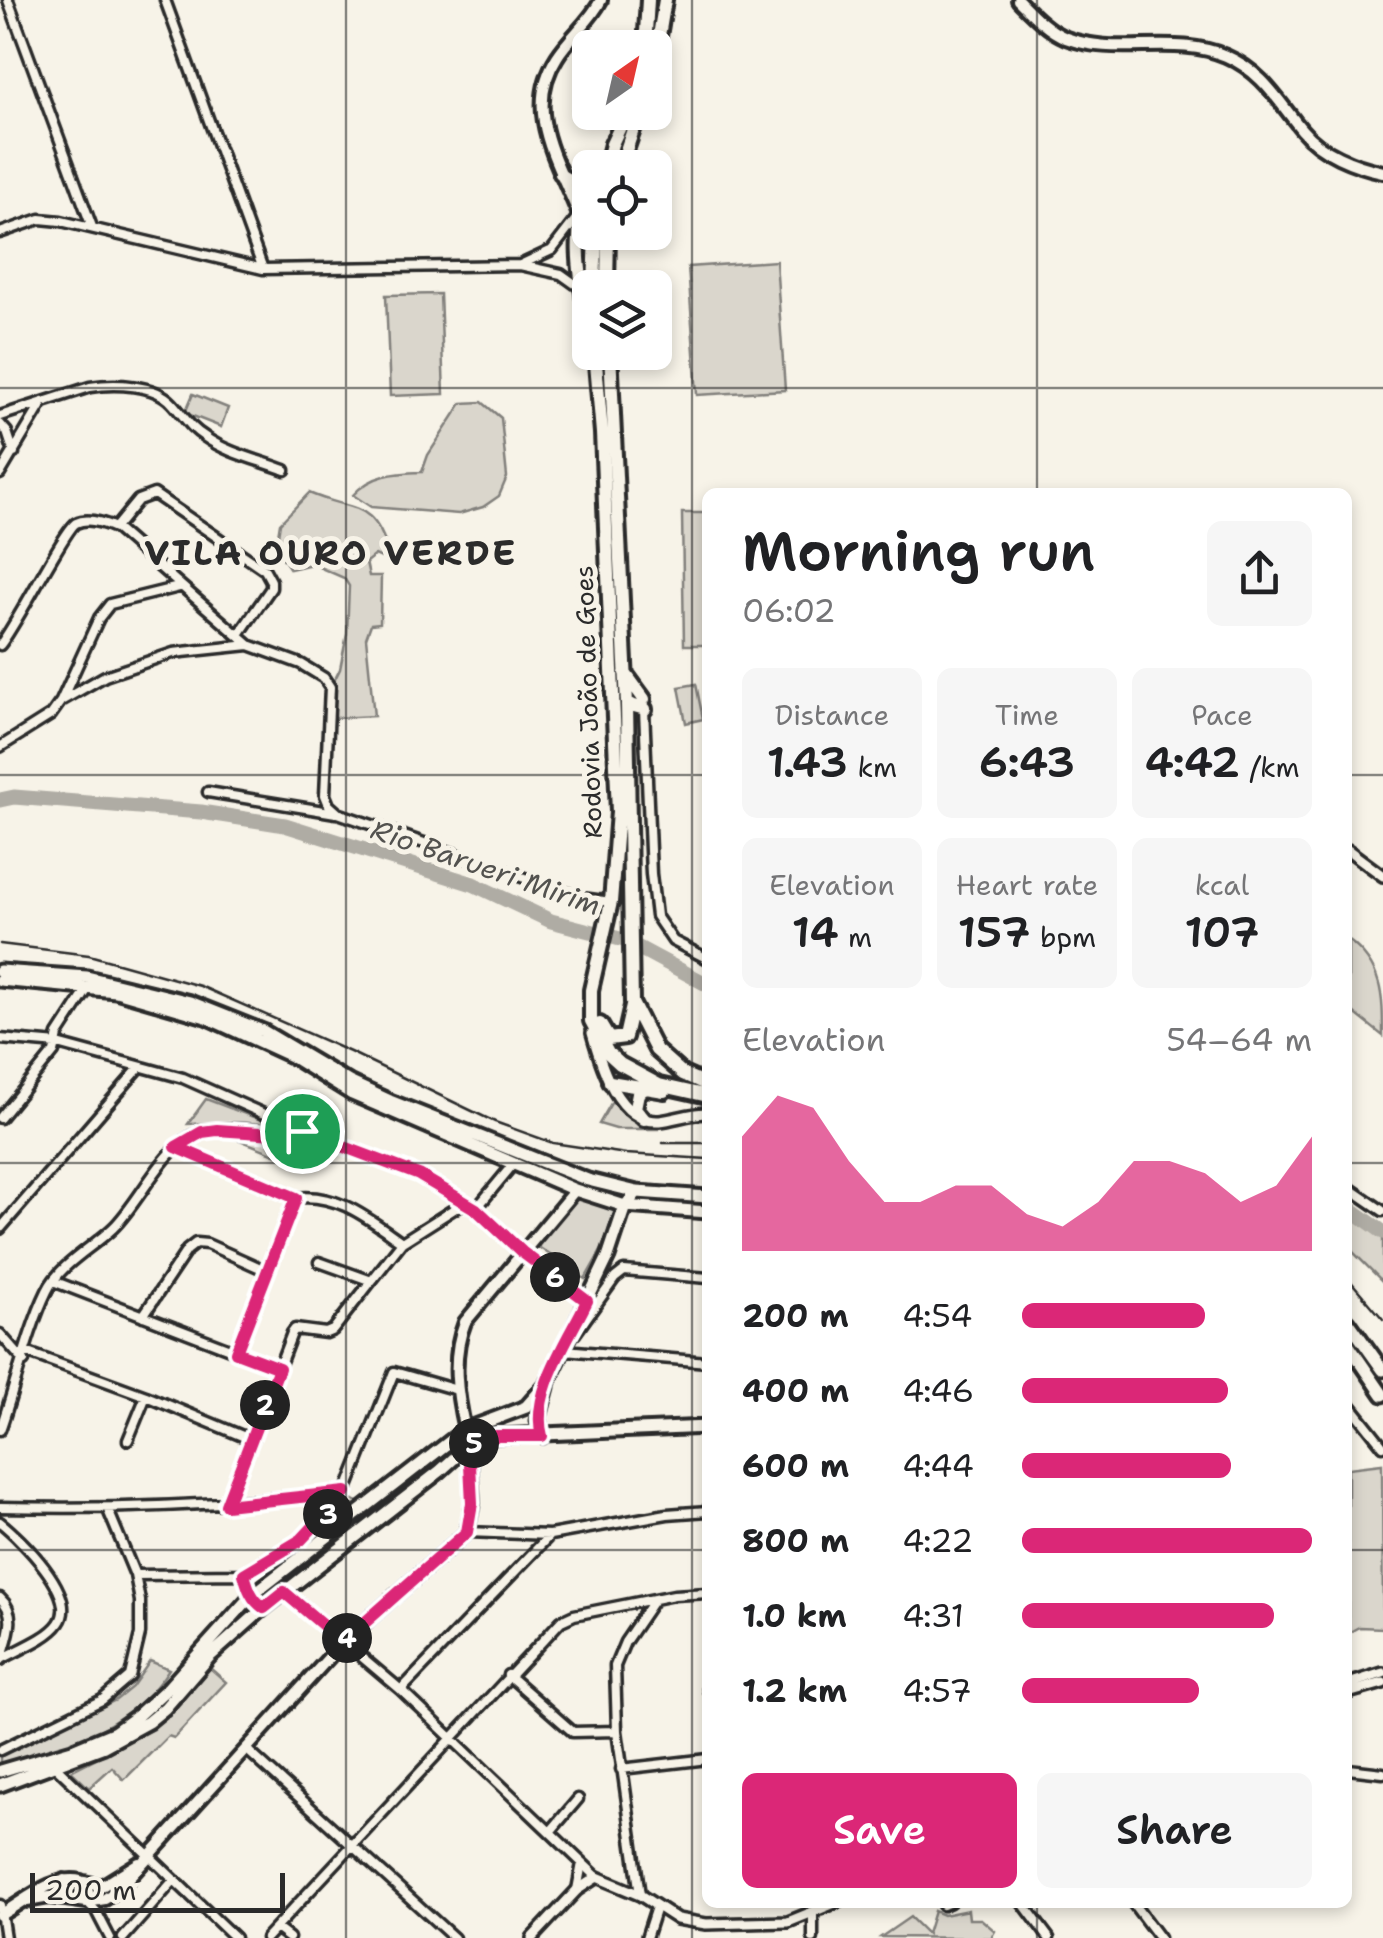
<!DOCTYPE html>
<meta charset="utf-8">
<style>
body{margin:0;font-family:"Shantell Sans",sans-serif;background:#f6f6f6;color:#202124;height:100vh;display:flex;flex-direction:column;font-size:38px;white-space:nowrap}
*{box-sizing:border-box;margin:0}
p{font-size:32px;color:#757577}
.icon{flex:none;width:55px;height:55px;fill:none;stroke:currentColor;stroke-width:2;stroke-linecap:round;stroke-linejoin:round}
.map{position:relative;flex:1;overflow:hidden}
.panel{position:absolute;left:702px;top:488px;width:650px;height:1420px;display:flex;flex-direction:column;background:#fff;border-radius:15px;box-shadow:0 5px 15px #0003}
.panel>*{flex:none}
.needle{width:65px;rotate:34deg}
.tools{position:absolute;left:572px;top:30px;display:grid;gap:20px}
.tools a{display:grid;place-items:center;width:100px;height:100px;border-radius:15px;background:#fff;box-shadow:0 5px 15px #0003;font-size:50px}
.scale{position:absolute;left:30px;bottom:25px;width:255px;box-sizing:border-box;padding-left:10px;border:5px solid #2b2b2b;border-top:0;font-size:28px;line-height:35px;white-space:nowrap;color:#2b2b2b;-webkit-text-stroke:8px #f7f3e8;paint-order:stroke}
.pin{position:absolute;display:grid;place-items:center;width:85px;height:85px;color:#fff;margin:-42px;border:5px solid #fff;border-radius:50%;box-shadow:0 2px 10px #0007}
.km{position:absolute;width:50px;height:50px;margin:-25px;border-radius:50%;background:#222;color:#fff;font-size:28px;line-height:50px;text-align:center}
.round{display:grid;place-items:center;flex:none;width:105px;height:105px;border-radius:15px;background:#f6f6f6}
.summary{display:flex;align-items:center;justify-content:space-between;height:170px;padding:0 40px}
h1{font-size:55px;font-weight:600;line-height:75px}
.figures{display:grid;grid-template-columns:repeat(3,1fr);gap:15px;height:170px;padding:10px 40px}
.figures div{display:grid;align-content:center;border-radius:15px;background:#f6f6f6;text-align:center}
.figures b{font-size:42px;font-weight:600}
.figures small{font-size:28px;font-weight:400}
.figures p{font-size:28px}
.chart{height:280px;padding:20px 40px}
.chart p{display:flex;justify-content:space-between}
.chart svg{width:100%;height:180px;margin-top:10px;fill:#db2777;opacity:.7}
.cta{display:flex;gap:20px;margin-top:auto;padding:20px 40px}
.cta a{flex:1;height:115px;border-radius:15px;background:#db2777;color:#fff;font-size:40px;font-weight:600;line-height:115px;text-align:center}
.cta a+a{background:#f6f6f6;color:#202124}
ul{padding:0 40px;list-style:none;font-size:32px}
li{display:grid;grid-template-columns:160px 120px 1fr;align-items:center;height:75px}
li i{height:25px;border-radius:12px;background:#db2777}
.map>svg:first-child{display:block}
.green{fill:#dad6cc;stroke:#82807c;stroke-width:2.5}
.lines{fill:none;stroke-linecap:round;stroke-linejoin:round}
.river{stroke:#afaca4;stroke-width:15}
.minor-casing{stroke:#2b2b2b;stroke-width:15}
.tertiary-casing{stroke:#2b2b2b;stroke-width:16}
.secondary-casing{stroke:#2b2b2b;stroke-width:18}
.primary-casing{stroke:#2b2b2b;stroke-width:19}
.trunk-casing{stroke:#2b2b2b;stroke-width:20}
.minor{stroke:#f7f3e8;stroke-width:8}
.tertiary{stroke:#f7f3e8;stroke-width:9}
.secondary{stroke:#f7f3e8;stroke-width:10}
.primary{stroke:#f7f3e8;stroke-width:11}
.trunk{stroke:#f7f3e8;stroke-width:12}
.rail{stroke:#2b2b2b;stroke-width:2.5}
.route-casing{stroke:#fff;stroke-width:20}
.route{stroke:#db2777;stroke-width:12}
.grid{fill:none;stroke:#2b2b2b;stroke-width:2.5;stroke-opacity:0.55}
.labels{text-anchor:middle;stroke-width:10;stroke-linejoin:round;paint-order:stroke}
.street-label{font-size:25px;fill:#2b2b2b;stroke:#f7f3e8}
.water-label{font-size:28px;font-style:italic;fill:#53524f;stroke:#f7f3e8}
.district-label{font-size:35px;font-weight:bold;letter-spacing:2.5px;fill:#2b2b2b;stroke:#f7f3e8}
</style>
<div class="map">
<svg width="1383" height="1938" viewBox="0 0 1383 1938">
<rect width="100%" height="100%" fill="#f7f3e8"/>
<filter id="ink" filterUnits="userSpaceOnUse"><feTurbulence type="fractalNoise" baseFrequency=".01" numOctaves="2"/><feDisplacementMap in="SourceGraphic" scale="20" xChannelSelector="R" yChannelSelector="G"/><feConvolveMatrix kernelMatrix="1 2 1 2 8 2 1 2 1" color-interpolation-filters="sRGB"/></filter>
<g filter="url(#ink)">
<path class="green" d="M776,261l9,129 -88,5 -9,-128z
M440,294l4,100 -54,2 -4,-101z
M193,394l35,14 -7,19 -36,-14z
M482,402l19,16 6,59 -8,19 -16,11 -24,7 -88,-7 -18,-12c19,-21 42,-22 69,-23l6,-17 34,-52z
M309,493c46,20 64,5 81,63l-4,4 -11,-5 -9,7 3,14h12l-1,47 -9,1 -5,14 8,78 -39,2 -1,-37 6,-12 7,-35 2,-48 -5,-8 -32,-14 -22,5 -14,-21 4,-25z
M682,513h25v132h-23z
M696,684l7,35 -17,4 -7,-36z
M1348,940c35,26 35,56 35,96l-35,-28z
M614,1098l25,25 21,6h-44l-17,-5z
M206,1099l71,27 1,3 -62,-6 -28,1z
M296,1135h8l-12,26 -62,-25 37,3z
M579,1195l37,14 -14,40 -17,30 -48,-33z
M1348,1203l35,27v52l-35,-35z
M1382,1464l1,164 -24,-1 -11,6v-165z
M348,1497l14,7 -70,56 -21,1 48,-33z
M150,1661l19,8c-37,58 -106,79 -169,100v-14l116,-55 16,-13z
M210,1668l16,14 -52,56 -6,-2 -44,44 -12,-13 -23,21 -18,-17 82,-42z
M968,1910l1,9h12l14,12 -4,7 -110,-1 29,-20 17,17 7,-23 9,4z"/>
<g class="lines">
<path class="river" d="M0,800l14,-3 187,15 84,13 188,59 78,37 73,19 84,45
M1348,1207l35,25"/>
<defs>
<path id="minor" d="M8,0l84,227
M165,0l98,269
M0,233l40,-14 21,2 202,48 257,-4 41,9 21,15
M520,265l32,-15 27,-35
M0,416l90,-29c24,-4 65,-3 82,16 12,13 18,25 33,34 22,16 54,23 80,33
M0,424l7,8 7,21
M0,474l43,-72
M115,528l23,-28 16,-6 111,76 6,11v7l-31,45
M0,645c17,-21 65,-116 76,-122 12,-6 28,0 39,5l134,117 52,19 23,14 6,9 -5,108 4,10 9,8 244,85 29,4
M61,701l38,-83 11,-14 69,-17
M644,709l7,165 5,42 17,25 35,18
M0,747l51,-32 10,-14 44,-25 68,-23 76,-8
M208,792l128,21
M0,1039l58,5 125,34 119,53 117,44 57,34 46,43 65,49
M0,1118l54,-66 4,-17 31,-48
M176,1147l119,51 -59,154
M1348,1187l35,24
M295,1198c42,-6 74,21 107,44
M476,1209l34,-41
M0,1229l140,-162
M319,1262l50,18
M53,1281l226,87
M143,1316l44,-66 9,-7 11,1 60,27
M0,1334l24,27
M575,1334l40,-56 9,-7 84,7
M564,1350l144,12
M26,1352l120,44 106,44
M1348,1402l35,44
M0,1430c15,-42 28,-100 47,-139 13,-27 45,-43 66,-63 28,-27 51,-84 87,-96 28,-8 70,2 100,-1
M128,1440l18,-44
M226,1505l66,-172 3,-4 31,4 7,-3 69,-88 63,-40
M0,1507c116,3 230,-2 346,-15
M0,1522c20,16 79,73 59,101 -11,16 -42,27 -59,37
M467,1532l83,3 117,-21 41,-3
M244,1574l7,22 13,12
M135,1575l109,-1 57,-34 26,-24 19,-24 48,-120 63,18
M285,1592l116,98 196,187
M0,1598c19,17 7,40 1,62
M708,1673v17
M508,1675l65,57 44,-1
M401,1690l149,-155
M246,1749l208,189
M0,1750l102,-50 28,-24 10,-42v-33l-5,-26 -27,-65
M51,1762l184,176
M621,1769l87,-10
M1348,1769l35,4
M550,1832l28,-33
M577,1890l5,-27
M640,1895l-23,-164 -2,-65 10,-24 28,-41
M87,1902l9,9 14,27
M1022,1902l27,36
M1132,1902l27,36
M0,1905l5,33
M943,1905l7,-3
M813,1913v25
M276,1928l13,10
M123,1938l51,-58
M266,1938l295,-317 13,-6 100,-20 34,-2
M646,1938l10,-31"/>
<path id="tertiary" d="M1348,850l35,26
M592,1033c9,32 26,91 68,88 16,-2 31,-8 48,-8
M1348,1684l35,-11
M1348,1693l35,-10
M532,1938l45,-48 20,-13 43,18 37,24 29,5 82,-2 49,-20"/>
<path id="secondary" d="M1018,0c14,14 30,31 48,38 51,19 110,-4 160,18 37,16 52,45 76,74 19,23 52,36 81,42
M598,168l2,-2
M560,174c12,7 19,11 30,2
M579,215c-20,-52 -57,-104 -22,-158 13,-21 33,-35 44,-57
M465,1430c-8,-36 -14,-73 0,-108l110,-132
M84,1882l18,4 37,-23
M27,1901l23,-4 16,2
M87,1902l18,-3 15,-11 223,-246 124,-110 6,-29 -4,-58
M0,1915c24,-13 53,-41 81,-34l8,13 -2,8 -21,-3 -5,-8 3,-11"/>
<path id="primary" d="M0,971l87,6 103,25 73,29 86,51 41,19 198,79 49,12 71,5
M0,980l116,11 90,26 85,39 61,38 223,96 50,16 83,6
M1348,1321l35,49
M1348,1344l35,51
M543,1436l-5,-15 9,-34
M0,1771l72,-21 43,-18 22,-16 32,-29 82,-91 202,-157 12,-9 61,-23 22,-25 60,-125 17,-51 12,-14
M0,1785l104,-39 44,-24 17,-14 44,-51 55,-49 176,-137 29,-26 27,-9 212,-9"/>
<path id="trunk" d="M645,48l3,-48
M655,60l10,-60
M606,168l6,-24 15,-32
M620,168l19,-56
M590,188c-21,47 -8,98 0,148
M594,288l2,-56
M607,288l1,-56
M595,352l7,81 16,379 -7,90 -20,88v31l17,32 12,11 39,21 49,11
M610,352l17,352 5,299 24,47 27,24 25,11
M625,673l19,26
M627,704l18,5
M600,1024l9,15 16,-2 7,-31
M610,1082l36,6
M644,1119l-9,-11 3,-15 8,-5 18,3"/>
</defs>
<use href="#minor" class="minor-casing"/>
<use href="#tertiary" class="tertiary-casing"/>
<use href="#secondary" class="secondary-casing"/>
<use href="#primary" class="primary-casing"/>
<use href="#trunk" class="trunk-casing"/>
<use href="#minor" class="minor"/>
<use href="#tertiary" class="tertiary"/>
<use href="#secondary" class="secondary"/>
<use href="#primary" class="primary"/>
<use href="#trunk" class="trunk"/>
<path class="rail" d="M0,944l89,11 111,31 150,66 145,70 58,21 73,11 82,5
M663,1143h45
M1348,1278l35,41"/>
</g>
</g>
<g class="lines" filter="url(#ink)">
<defs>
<path id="route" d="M217,1130l56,4 29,-3 117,44 57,34 46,43 65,49c-18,38 -57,92 -45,135h-46l-27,9 3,58 -5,29 -124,110 -59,-50 -20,16c-13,-9 -16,-20 -20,-34l57,-34 45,-48 -120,13 53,-137 -43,-16 60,-154 -120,-51 26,-15z"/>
</defs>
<use href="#route" class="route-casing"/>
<use href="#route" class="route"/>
</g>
<path class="grid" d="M346,0v1938M692,0v1938M1037,0v492M0,388h1383M0,775h708M1348,775h35M0,1163h708M1348,1163h35M0,1550h708M1348,1550h35M1037,1902v36"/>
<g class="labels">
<g class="street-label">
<text transform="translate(588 702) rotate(-92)" y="9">Rodovia João de Goes</text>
</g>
<g class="water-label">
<text transform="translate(486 867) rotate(19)" y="10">Rio Barueri Mirim</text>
</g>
<g class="district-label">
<text x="331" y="565">VILA OURO VERDE</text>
</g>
</g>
</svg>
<div class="tools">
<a><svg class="needle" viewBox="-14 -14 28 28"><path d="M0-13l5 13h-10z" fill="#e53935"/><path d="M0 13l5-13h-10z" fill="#757577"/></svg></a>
<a><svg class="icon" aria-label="locate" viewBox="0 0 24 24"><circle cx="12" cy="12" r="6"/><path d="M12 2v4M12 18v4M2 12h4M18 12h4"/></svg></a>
<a><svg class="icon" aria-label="layers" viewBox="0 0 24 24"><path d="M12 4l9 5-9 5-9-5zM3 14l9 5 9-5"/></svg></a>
</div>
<div class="scale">200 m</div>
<div class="pin" style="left:302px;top:1131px;background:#1e9e55"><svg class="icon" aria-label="arrive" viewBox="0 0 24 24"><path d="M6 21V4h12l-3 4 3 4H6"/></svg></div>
<b class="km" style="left:265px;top:1405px">2</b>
<b class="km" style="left:328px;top:1514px">3</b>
<b class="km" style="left:347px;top:1638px">4</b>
<b class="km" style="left:474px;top:1443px">5</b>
<b class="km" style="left:555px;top:1277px">6</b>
<section class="panel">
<div class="summary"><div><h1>Morning run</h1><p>06:02</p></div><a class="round"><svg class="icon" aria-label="share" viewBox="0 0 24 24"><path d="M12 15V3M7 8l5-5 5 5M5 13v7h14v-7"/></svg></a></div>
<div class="figures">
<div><p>Distance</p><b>1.43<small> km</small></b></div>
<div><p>Time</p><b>6:43</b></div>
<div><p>Pace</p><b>4:42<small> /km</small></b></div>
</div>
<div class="figures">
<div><p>Elevation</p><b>14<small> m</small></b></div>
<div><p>Heart rate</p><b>157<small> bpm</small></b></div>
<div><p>kcal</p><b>107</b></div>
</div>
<div class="chart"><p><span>Elevation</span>54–64 m</p>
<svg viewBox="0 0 160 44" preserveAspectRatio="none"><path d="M0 44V16L10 6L20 9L30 22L40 32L50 32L60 28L70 28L80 35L90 38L100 32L110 22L120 22L130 25L140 32L150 28L160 16V44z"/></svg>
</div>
<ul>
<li><b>200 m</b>4:54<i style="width:63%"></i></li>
<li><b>400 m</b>4:46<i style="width:71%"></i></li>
<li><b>600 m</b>4:44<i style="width:72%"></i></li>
<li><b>800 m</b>4:22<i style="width:100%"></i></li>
<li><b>1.0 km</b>4:31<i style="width:87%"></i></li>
<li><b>1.2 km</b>4:57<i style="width:61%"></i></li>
</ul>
<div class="cta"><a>Save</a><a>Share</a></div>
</section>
</div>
